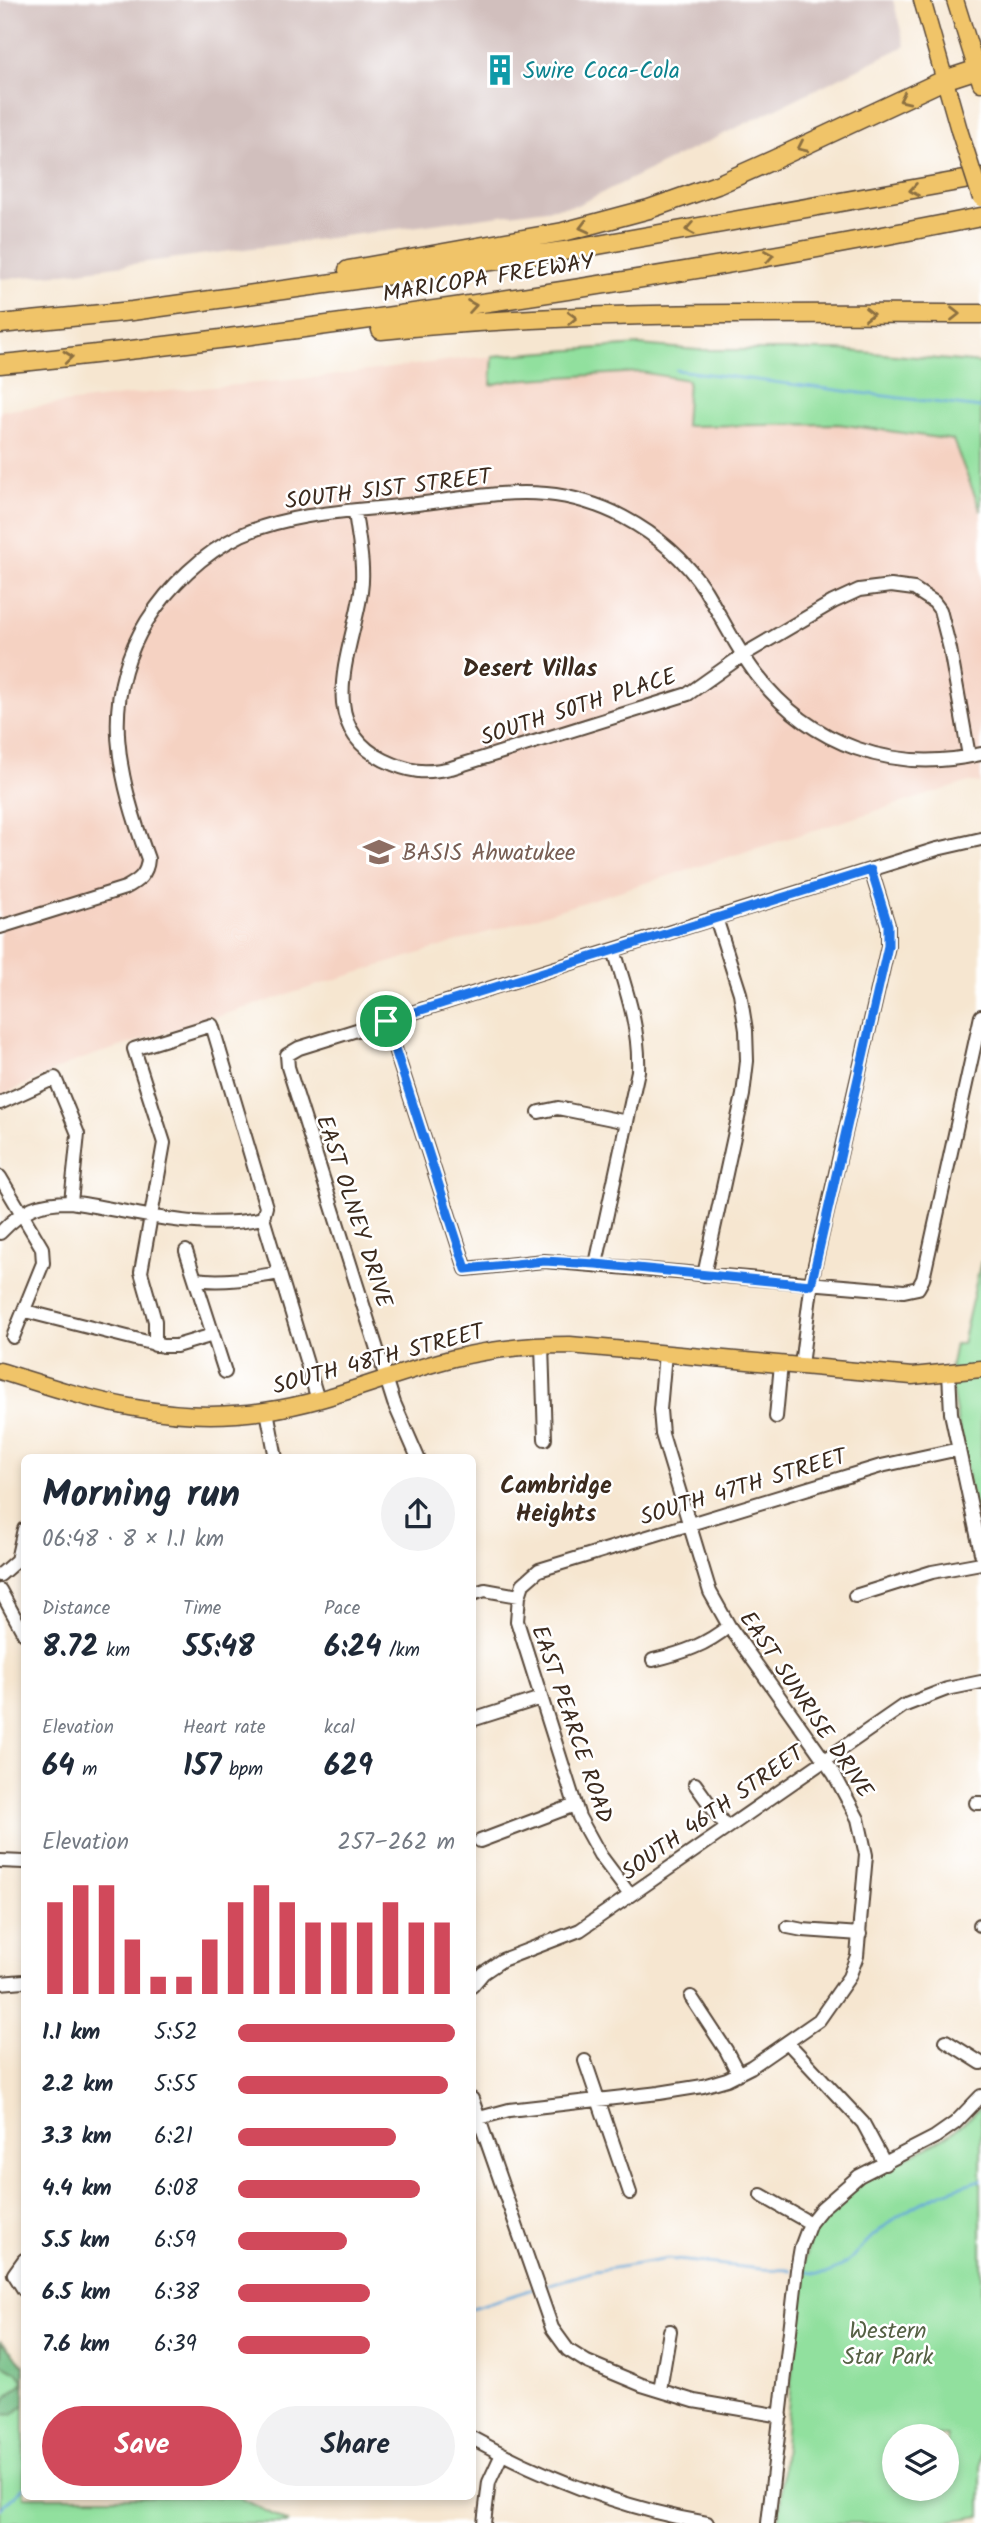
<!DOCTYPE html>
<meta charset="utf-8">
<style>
body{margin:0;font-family:Kalam,sans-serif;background:#f2f2f3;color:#1f2937;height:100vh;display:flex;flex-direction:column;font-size:26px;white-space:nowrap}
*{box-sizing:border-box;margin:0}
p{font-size:23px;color:#747a83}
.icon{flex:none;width:38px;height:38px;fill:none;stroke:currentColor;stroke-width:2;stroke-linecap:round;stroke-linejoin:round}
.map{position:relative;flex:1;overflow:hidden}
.sheet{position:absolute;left:21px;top:1454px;width:455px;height:1046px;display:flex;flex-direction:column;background:#fff;border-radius:10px;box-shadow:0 4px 10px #0003}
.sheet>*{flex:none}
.controls{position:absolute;left:882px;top:2424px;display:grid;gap:14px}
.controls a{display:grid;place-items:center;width:77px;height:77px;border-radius:50%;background:#fff;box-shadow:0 4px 10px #0003;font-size:35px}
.pin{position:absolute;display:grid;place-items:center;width:60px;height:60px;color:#fff;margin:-30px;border:4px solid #fff;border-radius:50%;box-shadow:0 2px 7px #0007}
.round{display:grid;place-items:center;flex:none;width:74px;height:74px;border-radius:37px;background:#f2f2f3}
.overview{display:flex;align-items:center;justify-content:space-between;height:119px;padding:0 21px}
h1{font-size:38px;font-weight:600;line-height:52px}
.stats{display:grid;grid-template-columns:repeat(3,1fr);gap:10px;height:119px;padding:7px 21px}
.stats div{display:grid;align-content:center}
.stats b{font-size:30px;font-weight:600}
.stats small{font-size:19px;font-weight:400}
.stats p{font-size:19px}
.chart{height:196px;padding:14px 21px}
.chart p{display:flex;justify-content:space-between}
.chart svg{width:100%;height:126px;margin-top:7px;stroke:#d1495b;stroke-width:6}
.button{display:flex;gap:14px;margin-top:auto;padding:14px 21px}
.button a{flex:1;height:80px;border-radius:42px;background:#d1495b;color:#fff;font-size:28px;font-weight:600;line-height:80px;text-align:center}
.button a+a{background:#f2f2f3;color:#1f2937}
ul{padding:0 21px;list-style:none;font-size:23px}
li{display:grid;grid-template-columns:112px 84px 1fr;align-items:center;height:52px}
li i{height:18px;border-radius:9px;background:#d1495b}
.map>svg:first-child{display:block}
.built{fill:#f5d2c2}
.industrial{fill:#d1bfbd}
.green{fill:#91e09e;stroke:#66855e;stroke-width:2;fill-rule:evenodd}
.forest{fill:#74be85;stroke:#587452;stroke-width:2}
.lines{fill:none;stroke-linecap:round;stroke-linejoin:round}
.stream{stroke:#65a8da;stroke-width:2.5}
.minor-casing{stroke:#574639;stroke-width:16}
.major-casing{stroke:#574639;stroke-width:19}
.highway-casing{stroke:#574639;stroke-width:21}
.minor{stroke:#fff;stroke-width:12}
.major{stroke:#f0c469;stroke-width:16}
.highway{stroke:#f0c469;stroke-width:18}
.major-bridge-casing{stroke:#574639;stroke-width:19;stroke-linecap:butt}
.major-bridge{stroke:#f0c469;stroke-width:16}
.oneway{stroke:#8c6f40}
.route-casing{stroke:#fff;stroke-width:14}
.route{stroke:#1a73e8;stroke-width:9}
.labels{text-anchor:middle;stroke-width:5;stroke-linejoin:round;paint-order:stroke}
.culture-label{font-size:23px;fill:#0d838f;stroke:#fff;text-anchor:start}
.street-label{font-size:23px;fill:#3b2a1e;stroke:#fff}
.education-label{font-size:23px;fill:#785e54;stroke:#fff;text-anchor:start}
.park-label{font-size:23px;fill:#556144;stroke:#fff}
.neighbourhood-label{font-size:24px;font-weight:bold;fill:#3b2a1e;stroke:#fff}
</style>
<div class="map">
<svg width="981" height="2523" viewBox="0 0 981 2523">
<rect width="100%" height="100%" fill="#fff"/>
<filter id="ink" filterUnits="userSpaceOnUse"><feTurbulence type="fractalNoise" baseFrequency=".0143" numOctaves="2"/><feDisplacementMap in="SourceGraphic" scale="14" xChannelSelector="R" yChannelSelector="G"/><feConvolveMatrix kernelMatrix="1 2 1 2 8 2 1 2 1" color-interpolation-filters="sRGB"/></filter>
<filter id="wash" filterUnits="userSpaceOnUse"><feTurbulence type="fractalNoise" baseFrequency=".00686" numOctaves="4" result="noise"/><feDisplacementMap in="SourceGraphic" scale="28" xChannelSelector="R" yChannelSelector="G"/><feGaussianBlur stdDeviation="1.57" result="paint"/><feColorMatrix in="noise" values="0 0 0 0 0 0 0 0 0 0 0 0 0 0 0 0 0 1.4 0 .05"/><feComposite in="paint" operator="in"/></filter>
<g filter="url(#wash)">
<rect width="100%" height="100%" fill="#f6e6d0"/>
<path class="built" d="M639,345l59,5h142l141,13v420l-12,-1 -888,277 -81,37v-685l147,-18 167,-15 154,-20 84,-5z"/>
<path class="industrial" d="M0,0h893l12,46 -328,159 -520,69 -57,5z"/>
<path class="green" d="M639,345l59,5h142l141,13v148l-28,-71 -115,-16 -153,2 3,-46 -48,-8 -128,8 -21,5 2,-29z
M981,1261v292l-32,-179 6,-30h7z
M981,2106v410l-45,7h-157l8,-105 16,-146c2,-15 5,-34 13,-47 36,-58 120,-66 165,-119zM894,2436h53v52h-53z
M0,2342l24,25v130h215l50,26h-289z"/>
<path class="forest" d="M2,2342l22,23v40l-11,9 -8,1 -4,-5c2,-12 12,-18 21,-25l1,-5 -6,-8 -17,-9z"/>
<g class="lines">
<path class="stream" d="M676,370l305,38
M801,2271c8,1 19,4 27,2 21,-7 30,-24 46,-38 31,-27 68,-45 107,-55
M543,2286l52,-15 73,-12 93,10 30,1
M472,2308l61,-19
M0,2509l24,-22"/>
</g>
</g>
<g filter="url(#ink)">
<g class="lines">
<defs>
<path id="minor" d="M355,512c3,25 10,54 6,80 -8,56 -48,133 23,168 25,12 40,14 67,8l237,-74 55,-39 90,-53 26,-12 32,-4 23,3 20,13 6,8 10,39 19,107
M0,927l125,-39c13,-7 22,-13 23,-29 -29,-80 -50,-159 -1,-238 22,-35 56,-68 94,-86 55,-24 118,-24 176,-31 42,-5 87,-14 129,-10 25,2 55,11 77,23 32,17 62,42 82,73 17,28 31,58 51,84 55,72 138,100 225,80
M386,1021l80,248 78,-8 360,30 14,-3 5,-9 58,-263
M0,1103l55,-25 23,56 -7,68
M539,1112l19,-4 69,14
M0,1177l42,71 1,15 -30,74
M263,1218l55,182
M0,1233c24,-25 38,-31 71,-31 65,10 126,30 192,16
M186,1251l39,121
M596,1264l42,-193c2,-43 -12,-81 -24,-121
M704,1275l39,-180 4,-34 -1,-31 -6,-37 -24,-75
M195,1279c29,4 56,-1 84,-6
M25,1311l138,35h13l37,-11
M155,1345v-24l-14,-49 23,-129 -30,-94 78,-24 54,182 -3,11
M542,1345l3,94
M801,1365l12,-92 75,-327v-21l-17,-55
M949,1373l2,40 30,140
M267,1411l9,47
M776,1417l5,-53
M418,1458l-24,-55 -106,-336 -1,-12 12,-7 638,-199 44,-10
M0,1575l17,-15 7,-31
M0,1590l24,44
M472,1594l13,-4 34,6 4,-12 16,-14 342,-104 78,-17
M519,1596l-2,25 62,196 21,38 30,40
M855,1596l77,-24 49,-9
M653,1660c30,-7 53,-15 76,-34
M472,1720l69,-22
M695,1784l31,43
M976,1803h5
M480,1841l95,-36
M0,1861l24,1
M980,1925h1
M788,1927l15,3 57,4
M0,1983l24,-2
M472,1986l11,-13 19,-13 78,-30 323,-224 44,-17 34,-7
M691,1997l35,53 12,23
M946,2041l35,22
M788,2043l75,80 22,41
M585,2061l45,132
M472,2099l80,229 16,22 19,12 55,23 52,16 87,15
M472,2120l37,-10 150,-17 44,-7 24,-7 24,-12 68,-47 30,-43 8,-21 9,-101 -8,-36 -24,-45 -105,-148 -19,-34 -48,-158 -2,-24 5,-57
M761,2195l49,28
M24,2260l-10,14 10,16
M660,2390l10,-59
M472,2438c73,40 153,71 235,85
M484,2523l5,-41 13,-28
M768,2523l29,-253 4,-23 9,-24 12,-15 37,-32 76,-39 20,-14 26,-27"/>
<path id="major" d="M922,0l37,130
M955,0l26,83
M0,1371c91,29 168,54 265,40 65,-9 125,-37 189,-53 38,-9 76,-13 116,-13l342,31 69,-7"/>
<path id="highway" d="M348,270l215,-38 86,-23 68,-24 56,-25 171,-80 37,-12
M0,324l132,-13 432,-60 417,-74
M381,330c199,-20 400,-16 600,-16
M0,364c79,-7 157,-17 236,-27 250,-32 498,-71 745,-120"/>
</defs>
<use href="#minor" class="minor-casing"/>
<use href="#major" class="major-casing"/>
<use href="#highway" class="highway-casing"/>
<use href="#minor" class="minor"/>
<use href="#major" class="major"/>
<use href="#highway" class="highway"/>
<defs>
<path id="major-bridge" d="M959,130l22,68"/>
</defs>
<use href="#major-bridge" class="major-bridge-casing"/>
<use href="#major-bridge" class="major-bridge"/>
</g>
<defs><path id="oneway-chevron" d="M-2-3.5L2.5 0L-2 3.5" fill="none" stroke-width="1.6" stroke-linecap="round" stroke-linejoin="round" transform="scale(1.75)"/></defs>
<g class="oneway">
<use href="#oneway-chevron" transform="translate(904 99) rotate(155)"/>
<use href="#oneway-chevron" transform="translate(802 147) rotate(155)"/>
<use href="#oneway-chevron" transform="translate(914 190) rotate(170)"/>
<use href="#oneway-chevron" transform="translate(584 227) rotate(166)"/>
<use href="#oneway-chevron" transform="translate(690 229) rotate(170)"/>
<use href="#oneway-chevron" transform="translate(769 256) rotate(-10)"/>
<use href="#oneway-chevron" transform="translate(472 306) rotate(-9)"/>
<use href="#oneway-chevron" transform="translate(869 314)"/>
<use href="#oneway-chevron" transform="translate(955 314)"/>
<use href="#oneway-chevron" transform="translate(572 318) rotate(-2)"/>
<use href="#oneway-chevron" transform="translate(68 357) rotate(-6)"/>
</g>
</g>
<g class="lines" filter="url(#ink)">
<defs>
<path id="route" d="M871,870l17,55v21l-77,339 -215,-21 -52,-3 -78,8 -80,-248z"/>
</defs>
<use href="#route" class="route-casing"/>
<use href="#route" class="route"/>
</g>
<defs>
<symbol id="building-bare" viewBox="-9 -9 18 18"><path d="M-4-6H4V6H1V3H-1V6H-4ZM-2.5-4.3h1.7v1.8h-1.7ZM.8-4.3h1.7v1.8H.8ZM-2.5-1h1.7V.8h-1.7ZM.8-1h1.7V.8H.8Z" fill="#0f9aa8" stroke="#fff" stroke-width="2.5" paint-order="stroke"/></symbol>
<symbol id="school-bare" viewBox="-9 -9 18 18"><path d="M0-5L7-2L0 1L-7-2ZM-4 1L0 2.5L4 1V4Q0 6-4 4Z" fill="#8d6e63" stroke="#fff" stroke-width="2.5" paint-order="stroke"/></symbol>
</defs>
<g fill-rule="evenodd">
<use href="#building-bare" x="478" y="48" width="44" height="44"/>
<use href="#school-bare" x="357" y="830" width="44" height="44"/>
</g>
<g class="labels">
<g class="culture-label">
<text x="523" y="78">Swire Coca-Cola</text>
</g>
<g class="street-label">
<text transform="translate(488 277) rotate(-9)" y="8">MARICOPA FREEWAY</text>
<text transform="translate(388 488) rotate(-7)" y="8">SOUTH 51ST STREET</text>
<text transform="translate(578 706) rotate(-18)" y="8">SOUTH 50TH PLACE</text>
<text transform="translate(355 1211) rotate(72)" y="8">EAST OLNEY DRIVE</text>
<text transform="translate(378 1358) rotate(-15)" y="8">SOUTH 48TH STREET</text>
<text transform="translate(743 1486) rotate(-17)" y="8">SOUTH 47TH STREET</text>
<text transform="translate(807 1704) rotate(56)" y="8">EAST SUNRISE DRIVE</text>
<text transform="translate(573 1724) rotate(71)" y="8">EAST PEARCE ROAD</text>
<text transform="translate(712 1812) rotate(-35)" y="8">SOUTH 46TH STREET</text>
</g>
<g class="education-label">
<text x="402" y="860">BASIS Ahwatukee</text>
</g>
<g class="park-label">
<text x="888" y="2338">Western<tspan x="888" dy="26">Star Park</tspan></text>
</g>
<g class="neighbourhood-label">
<text x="530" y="676">Desert Villas</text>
<text x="556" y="1493">Cambridge<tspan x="556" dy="28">Heights</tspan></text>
</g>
</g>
</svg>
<div class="controls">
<a><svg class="icon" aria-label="layers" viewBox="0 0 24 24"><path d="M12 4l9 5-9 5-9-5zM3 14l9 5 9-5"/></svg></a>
</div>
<div class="pin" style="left:386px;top:1021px;background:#1e9e55"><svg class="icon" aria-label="arrive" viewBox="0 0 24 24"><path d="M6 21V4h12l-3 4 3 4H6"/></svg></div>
<section class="sheet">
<div class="overview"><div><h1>Morning run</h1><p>06:48 · 8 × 1.1 km</p></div><a class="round"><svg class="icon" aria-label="share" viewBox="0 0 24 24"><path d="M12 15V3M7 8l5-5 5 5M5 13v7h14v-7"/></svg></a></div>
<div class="stats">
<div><p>Distance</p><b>8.72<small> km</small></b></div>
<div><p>Time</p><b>55:48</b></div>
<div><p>Pace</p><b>6:24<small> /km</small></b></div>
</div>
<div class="stats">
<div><p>Elevation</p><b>64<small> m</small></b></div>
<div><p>Heart rate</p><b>157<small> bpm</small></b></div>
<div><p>kcal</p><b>629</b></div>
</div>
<div class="chart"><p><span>Elevation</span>257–262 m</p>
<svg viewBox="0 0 160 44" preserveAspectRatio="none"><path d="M5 44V12M15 44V6M25 44V6M35 44V25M45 44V38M55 44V38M65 44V25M75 44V12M85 44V6M95 44V12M105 44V19M115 44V19M125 44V19M135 44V12M145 44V19M155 44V19"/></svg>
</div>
<ul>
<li><b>1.1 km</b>5:52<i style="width:100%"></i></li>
<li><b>2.2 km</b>5:55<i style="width:97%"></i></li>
<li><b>3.3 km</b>6:21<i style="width:73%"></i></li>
<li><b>4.4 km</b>6:08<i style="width:84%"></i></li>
<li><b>5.5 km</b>6:59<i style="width:50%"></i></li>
<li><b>6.5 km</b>6:38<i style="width:61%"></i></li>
<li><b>7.6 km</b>6:39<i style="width:61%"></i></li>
</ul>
<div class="button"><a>Save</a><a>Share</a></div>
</section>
</div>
